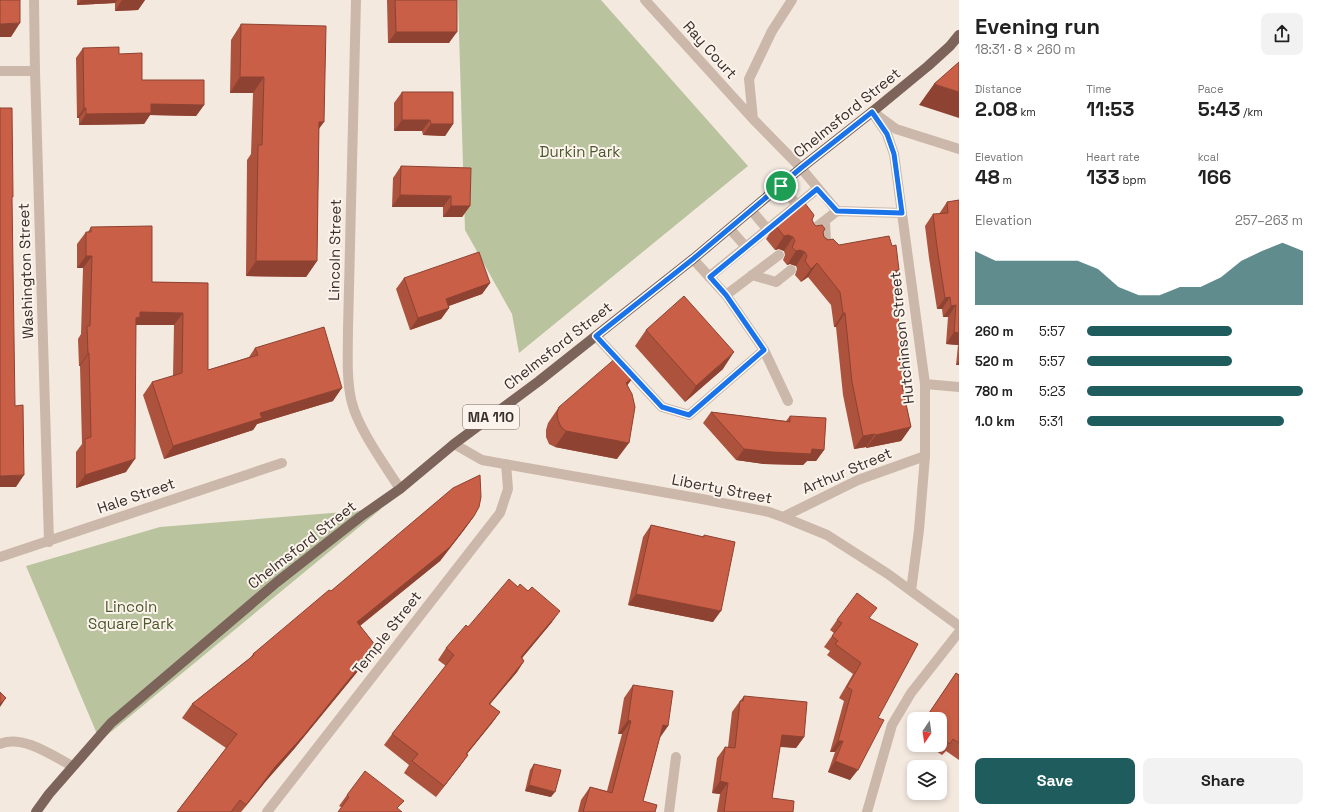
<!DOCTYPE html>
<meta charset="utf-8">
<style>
body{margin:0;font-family:"Space Grotesk",sans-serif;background:#f2f2f2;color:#222;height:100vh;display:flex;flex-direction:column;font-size:15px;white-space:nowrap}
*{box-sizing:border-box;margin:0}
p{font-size:13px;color:#767676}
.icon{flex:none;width:22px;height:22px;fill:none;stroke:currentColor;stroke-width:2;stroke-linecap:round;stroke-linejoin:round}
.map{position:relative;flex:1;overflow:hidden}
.side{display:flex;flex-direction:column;background:#fff;width:360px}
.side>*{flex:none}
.needle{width:26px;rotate:193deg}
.tools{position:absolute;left:907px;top:712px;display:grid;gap:8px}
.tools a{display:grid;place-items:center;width:40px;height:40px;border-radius:8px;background:#fff;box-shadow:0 2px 6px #0003;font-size:20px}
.pin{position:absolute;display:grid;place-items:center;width:34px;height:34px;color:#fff;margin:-17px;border:2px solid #fff;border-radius:50%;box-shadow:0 1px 4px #0007}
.round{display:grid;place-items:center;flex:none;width:42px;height:42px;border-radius:8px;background:#f2f2f2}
.summary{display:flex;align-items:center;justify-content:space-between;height:68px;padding:0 16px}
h1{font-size:22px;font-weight:800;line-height:30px}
.metrics{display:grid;grid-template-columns:repeat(3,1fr);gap:6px;height:68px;padding:4px 16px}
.metrics div{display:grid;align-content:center}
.metrics b{font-size:20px;font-weight:800}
.metrics small{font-size:11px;font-weight:400}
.metrics p{font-size:11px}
.chart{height:112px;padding:8px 16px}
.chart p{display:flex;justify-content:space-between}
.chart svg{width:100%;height:72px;margin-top:4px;fill:#1e5c5d;opacity:.7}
.cta{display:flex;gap:8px;margin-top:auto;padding:8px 16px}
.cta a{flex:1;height:46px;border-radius:8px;background:#1e5c5d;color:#fff;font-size:16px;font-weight:800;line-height:46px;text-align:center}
.cta a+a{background:#f2f2f2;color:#222}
ul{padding:0 16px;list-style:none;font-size:13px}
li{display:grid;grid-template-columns:64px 48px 1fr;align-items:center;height:30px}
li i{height:10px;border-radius:5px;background:#1e5c5d}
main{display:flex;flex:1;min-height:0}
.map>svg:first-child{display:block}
.green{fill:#b9c39e}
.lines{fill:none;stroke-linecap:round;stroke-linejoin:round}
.minor{stroke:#ccb8aa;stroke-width:10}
.major{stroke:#7c645b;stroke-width:10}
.wall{fill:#ad523d}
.shaded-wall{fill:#8d4232}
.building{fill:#c95f47;stroke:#8d4232}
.route-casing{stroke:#fff;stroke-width:8}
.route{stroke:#1a73e8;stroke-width:5}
.labels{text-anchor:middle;stroke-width:4;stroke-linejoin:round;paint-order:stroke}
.shield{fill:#fbf3ec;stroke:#746964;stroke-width:1}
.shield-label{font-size:14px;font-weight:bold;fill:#3a2e2a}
.street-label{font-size:15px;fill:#3a2e2a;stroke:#fbf3ec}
.park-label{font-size:15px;fill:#4b592d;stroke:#fbf3ec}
</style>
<main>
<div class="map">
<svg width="959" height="812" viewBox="0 0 959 812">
<rect width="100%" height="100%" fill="#f4e9df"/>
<path class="green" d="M458,0h143l147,166 -229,187 -7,-39 -47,-84z
M381,509l-281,232 -74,-175 134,-39z"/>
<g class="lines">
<path class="minor" d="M34,0l1,71 14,471
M356,0l-8,329c0,23 -2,51 4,74 7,27 33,62 48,86
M645,0l108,119 48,49 36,43
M0,71h35
M872,112l15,22 7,20 31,230v72l-6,74 -8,61
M877,115l19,14 63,20
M753,119l-4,-40 23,-48 20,-31
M781,186l16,19
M752,211l16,19
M730,229l16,18
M809,233l28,-22 65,2
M820,247l6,-5 -1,-21
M693,259l33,36 53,-40
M752,275l24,7 15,-12
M709,277l108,-88
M726,295l38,55 24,51
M596,336l66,71 27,8 75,-65
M925,384l34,3
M454,444l28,16 220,39 67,13 14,5 44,18 61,39 71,52
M783,517l75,-37 67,-24
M0,557l282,-94
M0,744c22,-10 53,12 72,22
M267,812l233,-299 8,-24 -2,-25
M669,812l7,-55
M867,812l25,-87 19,-32 48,-61"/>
<path class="major" d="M36,812l13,-18 62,-71 166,-141 83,-65 40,-28 54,-45 85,-63 154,-122 108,-91 71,-56 56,-46 22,-20 9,-11"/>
</g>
<path class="wall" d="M77,0h68l-7,10 -23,1v-8l-38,2z
M387,0h70l-8,43h-61z
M241,24l78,105 -2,132 -11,16 -60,-1 1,-116 4,-6 2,-61h-23l1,-53z
M83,48l36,6 23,26 62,25 -8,11 -46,-1 -6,9 -65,1v-7h-2l-1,-60z
M402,92l51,32 -8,12 -22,-1 -1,-4h-28v-28z
M401,166l69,40 -8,11h-19v-10h-51l1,-29z
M959,200v165h-3l2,-20 -12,-1 2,-27h-5l-1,-8h-5l-8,-51 -4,-32 8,-12h6l8,-12z
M812,220l2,4 9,8 1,5 70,41 9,112 8,37 -10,14 -35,7v-1l-12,2 -11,-54 -7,-68h-2l-3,-22 -23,-28 -7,5 -6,-7 2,-6 -1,-3 -6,-2 -3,1 -4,-5 2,-5 -1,-4 -5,-2 -4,1 -9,-11 9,-14z
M91,227l61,55 56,1v87l41,-13 6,-9 78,53 -76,23 -4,6 -89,29 -21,-64 9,-13 21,-6 1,-51h-38l-10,147 -50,16v-36l6,-8 -2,-78h-1l-1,-27 3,-5 2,-66h-6v-24l9,-12h2z
M404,278l86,5 -8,11 -34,12 1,2 -8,11 -31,11 -14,-41z
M646,330l77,39 -38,33 -50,-56z
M635,375l-8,10 -10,74 -62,-12 -6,-3 -3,-7v-7l2,-7 11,-16z
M711,412l75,9 4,-5 34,34 -8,11h-9l-4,4 -39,-1 -28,-4 -33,-37z
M474,516l-10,14 -24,31 -80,65 16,20 -9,14 -73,89 -28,32 -25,31h-64l49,-64 -44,-30 10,-14 58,-46 3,-4 78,-63z
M651,525l52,12 1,-2 9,87 -85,-17 15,-68z
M518,587l34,35 -30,36 2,3 -7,11 -27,32 10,8 -8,11 -25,31 1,1 -8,11 -24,31 -32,-24 5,-8 -25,-20 8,-11 54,-68 -8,-6 8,-12 22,-21z
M869,618l9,100 -28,62 -22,-8 7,-20h-5l14,-51 -5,-3 14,-24 -26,-19 3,-4 -6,-4 10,-14 -4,-3 7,-10z
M956,673l3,2v85l-13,-9 -4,4 -15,-10h13v-26h-15z
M633,685l35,41 -8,11 -17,64 12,11h-77l3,-12 9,-13 17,4 15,-57h-4l6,-36z
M744,696l60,41 -8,11 -16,-1 -8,51 21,14h-76l3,-18 -8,-1 5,-35 8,-11h3l4,-35 8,-11z
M534,764l17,33 -26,-6 5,-21z
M347,795l51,14 -57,-2 -2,-1z"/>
<path class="shaded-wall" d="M81,0h36l-2,3 -38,2z
M122,0h23l-7,10 -23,1z
M20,23l-9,14h-11v-13z
M396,32h61l-8,11h-61z
M240,77h24l-11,16h-23z
M934,84l25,8v26l-40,-13z
M151,104l53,1 -8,11 -46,-1 -6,9 -65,1 7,-11z
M84,108h2l-7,10h-2z
M402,120h28l-8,11h-28z
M319,122h5l-11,15z
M431,124h22l-8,12 -22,-1z
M400,195l51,1 -8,11h-51z
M451,206h19l-8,11h-19z
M788,235l5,2 -9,14 -5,-2 -4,1 9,-14z
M800,250l5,2 -9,14 -6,-2 -3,1 9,-14z
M86,256h6l-9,12h-6z
M256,261h61l-11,16 -60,-1z
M817,263l-9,14 -7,5 10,-13z
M899,270l-9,14 3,-13z
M490,283l-8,11 -44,16 8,-11z
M950,297l-8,12h-5l8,-11z
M956,305l-8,12h-5l8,-11z
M449,308l-8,11 -31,11 8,-12z
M140,312l43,1 -9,12h-39l1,-7z
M843,313h2l-9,14h-2z
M954,332l5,1v10l-1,2 -12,-1z
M734,352l-11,17 -38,33 11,-16z
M88,353h1l-9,13h-1z
M959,361v4h-3z
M635,375l-12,16 3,-8z
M902,385h4l-9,13z
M342,388l-9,13 -76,23 -4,6 -89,29 9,-13 87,-33z
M911,427l-10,14 -35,7 10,-13z
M566,431l63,12 -12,16 -62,-12z
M875,434l-9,13 -12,2 9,-13z
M744,449h68l12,1 -8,11h-9l-4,4 -39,-1 -28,-4z
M135,459l-9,13 -50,16 9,-13z
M24,475l-8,12h-16v-11z
M474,516l-10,14 -24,31 -93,75 10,-14z
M636,594l85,17 -8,11 -85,-17z
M560,611l-8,11 -39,47 8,-12z
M376,646l-9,14 -73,89 -28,32 -25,31 34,-45z
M524,661l-7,11 -36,43 8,-11z
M6,698l-6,9v-3z
M500,712l-8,11 -34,42 8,-11z
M628,720l3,1 -9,13h-4z
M663,725l5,1 -9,13z
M782,735l22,2 -8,11 -21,-2z
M838,741h5l-8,11h-5z
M468,755l-8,11 -24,31 8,-11z
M835,761l23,9 -8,10 -22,-8z
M720,781l8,2 -8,11 -8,-1z
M529,785l26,7 -4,5 -26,-6z"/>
<path class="building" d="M0,0h20v23l-20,1z
M395,0h62v32h-61z
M241,24l85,2 -2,96h-5l-2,139h-61l2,-116h4l2,-68h-24z
M119,47v7l23,-1v27h62v25l-53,-1v9l-65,1v-6h-2l-1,-60z
M959,62v30l-25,-8z
M402,92h51v32h-22l-1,-4h-28z
M0,108h12l1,89h-1l3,209 8,-1 1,70 -24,1z
M401,166l70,2 -1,38h-19v-10l-51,-1z
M959,200v133l-5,-1 2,-27 -5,1 -1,-9 -5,1 -8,-51 -4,-33 15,-1 -1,-11z
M804,202l10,13 -2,5 2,4 2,2 6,-1 3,4 -2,3 1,5 4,3 5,-1 6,6 50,-9 3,10 4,-1 3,25 -6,1 13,114h-4l9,42 -35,8 -1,-1 -12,2 -11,-54 -7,-69h-2l-3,-21 -23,-29 -6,6 -6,-8 2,-5 -2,-4 -5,-2 -4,1 -4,-4 3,-6 -2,-4 -5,-2 -4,1 -9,-11z
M152,226v56l56,1v87l50,-15 -3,-7 69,-21 18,61 -82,25 2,5 -89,28 -21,-64 30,-9 1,-60 -43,-1v5l-4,1 -1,141 -50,16v-36l6,-2 -2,-84h-1l-1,-27h3l2,-70h-6v-24h5v-5z
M479,252l11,31 -44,16 3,9 -31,10 -14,-40z
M684,296l50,56 -38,34 -50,-56z
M617,357l18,18 -9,8 6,11 3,13 -6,36 -63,-12 -5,-4 -3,-7 -1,-7 2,-6z
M711,412l79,10v-6l36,2 -2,32 -12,-1 -1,5 -39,-2 -28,-3z
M480,475l1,22 -2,10 -5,9 -24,31 -93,75 19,24 -72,89 -29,32 -29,38 -6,-5 -9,12h-54l60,-78 -45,-30 62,-49 -1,-1 76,-64 2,1 122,-103z
M651,525l53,12v-2l31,7 -14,69 -85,-17z
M509,579l9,8 2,-3 8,7 4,-4 28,24 -39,46 3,4 -35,43 11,8 -34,42 2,1 -24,31 -32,-25 6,-7 -26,-20 62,-79 -8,-7 20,-23 2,2z
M857,593l20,15 -8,10 49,26 -40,74 6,2 -26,50 -23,-9 8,-20h-5l14,-51 -5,-3 14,-24 -26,-19 3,-3 -6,-5 10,-13 -5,-3z
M956,673l3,2v68l-6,-4 -3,5 -10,-7v-18h-15z
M633,685l40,6 -5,35 -5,-1 -20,76 14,4 -2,7h-72l7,-25 22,6 19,-72 -3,-1z
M0,692l6,6 -6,6z
M744,696l63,6 -3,35 -22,-2 -10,63 22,3 -1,11h-69l4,-29 -8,-2 5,-34 10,1 5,-47h3z
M534,764l27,6 -6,22 -26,-7z
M365,771l39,30 -7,7 5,4h-64l11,-15 -2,-2z"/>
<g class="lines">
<defs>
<path id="route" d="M872,112l15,22 7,20 8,59 -65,-2 -20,-22 -107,88 16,18 38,55 -75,65 -27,-8 -66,-71 97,-77 108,-91z"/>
</defs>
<use href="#route" class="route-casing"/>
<use href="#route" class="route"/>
</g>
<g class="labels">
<rect class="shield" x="463" y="405" width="56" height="24" rx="3"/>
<g class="shield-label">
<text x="491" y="422">MA 110</text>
</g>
<g class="street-label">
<text transform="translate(710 50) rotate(48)" y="5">Ray Court</text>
<text transform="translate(847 113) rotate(-39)" y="5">Chelmsford Street</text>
<text transform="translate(335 250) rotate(-89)" y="5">Lincoln Street</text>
<text transform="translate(26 271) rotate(-92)" y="5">Washington Street</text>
<text transform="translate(902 338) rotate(-96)" y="5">Hutchinson Street</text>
<text transform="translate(558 346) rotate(-38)" y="5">Chelmsford Street</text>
<text transform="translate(847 471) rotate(-23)" y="5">Arthur Street</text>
<text transform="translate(722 489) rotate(11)" y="5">Liberty Street</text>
<text transform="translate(136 496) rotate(-19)" y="5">Hale Street</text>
<text transform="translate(302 545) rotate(-38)" y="5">Chelmsford Street</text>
<text transform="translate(387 633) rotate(-52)" y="5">Temple Street</text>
</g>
<g class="park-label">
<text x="580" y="157">Durkin Park</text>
<text x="131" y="612">Lincoln<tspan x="131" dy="17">Square Park</tspan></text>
</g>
</g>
</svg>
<div class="tools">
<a><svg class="needle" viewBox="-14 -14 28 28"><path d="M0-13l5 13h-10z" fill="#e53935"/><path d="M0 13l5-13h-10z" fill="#767676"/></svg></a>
<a><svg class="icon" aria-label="layers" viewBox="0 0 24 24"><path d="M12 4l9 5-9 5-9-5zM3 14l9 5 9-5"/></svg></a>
</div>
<div class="pin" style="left:781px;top:186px;background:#1e9e55"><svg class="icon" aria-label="arrive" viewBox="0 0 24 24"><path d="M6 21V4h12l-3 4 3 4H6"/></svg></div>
</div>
<section class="side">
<div class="summary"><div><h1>Evening run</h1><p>18:31 · 8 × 260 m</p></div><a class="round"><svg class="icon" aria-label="share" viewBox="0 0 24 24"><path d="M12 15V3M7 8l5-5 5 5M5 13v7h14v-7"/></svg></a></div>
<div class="metrics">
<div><p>Distance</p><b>2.08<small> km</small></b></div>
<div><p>Time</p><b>11:53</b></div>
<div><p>Pace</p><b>5:43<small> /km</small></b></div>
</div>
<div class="metrics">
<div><p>Elevation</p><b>48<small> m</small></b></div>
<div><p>Heart rate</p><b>133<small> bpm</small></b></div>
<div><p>kcal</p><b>166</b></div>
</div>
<div class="chart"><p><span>Elevation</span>257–263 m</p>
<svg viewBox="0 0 160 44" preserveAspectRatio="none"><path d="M0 44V11L10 17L20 17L30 17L40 17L50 17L60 22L70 33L80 38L90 38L100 33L110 33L120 27L130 17L140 11L150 6L160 11V44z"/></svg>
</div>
<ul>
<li><b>260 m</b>5:57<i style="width:67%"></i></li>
<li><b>520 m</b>5:57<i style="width:67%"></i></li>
<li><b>780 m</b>5:23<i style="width:100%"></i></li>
<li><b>1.0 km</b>5:31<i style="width:91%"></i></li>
</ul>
<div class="cta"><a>Save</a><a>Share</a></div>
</section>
</main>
